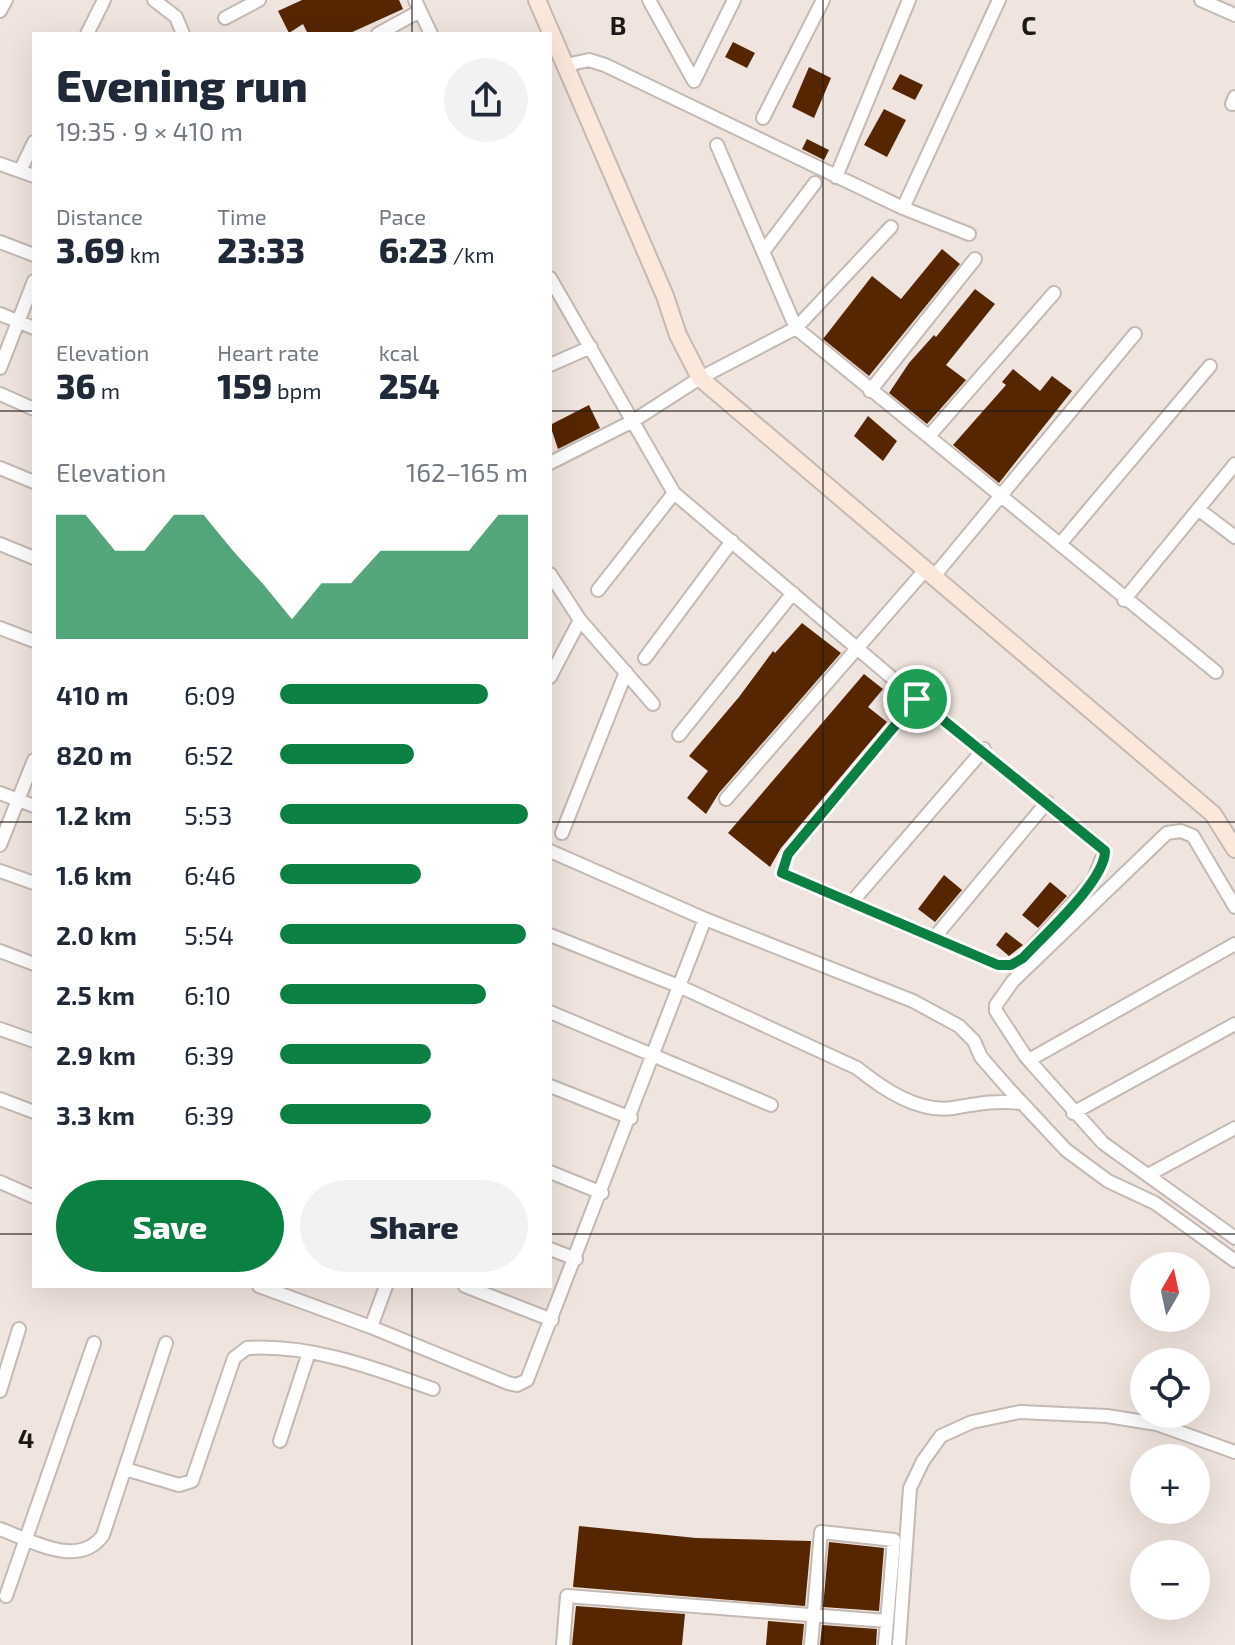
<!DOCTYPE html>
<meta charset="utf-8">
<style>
body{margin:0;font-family:"Exo 2",sans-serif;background:#f2f2f3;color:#1f2937;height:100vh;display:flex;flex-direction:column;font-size:30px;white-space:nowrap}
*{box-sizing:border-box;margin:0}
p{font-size:26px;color:#747a83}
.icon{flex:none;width:44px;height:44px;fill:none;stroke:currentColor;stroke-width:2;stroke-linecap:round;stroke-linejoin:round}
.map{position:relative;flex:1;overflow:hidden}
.sheet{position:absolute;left:32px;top:32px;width:520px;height:1256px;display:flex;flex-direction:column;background:#fff;border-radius:0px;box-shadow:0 8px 32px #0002}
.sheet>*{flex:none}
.needle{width:52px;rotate:9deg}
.buttons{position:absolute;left:1130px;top:1252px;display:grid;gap:16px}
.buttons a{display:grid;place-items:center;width:80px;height:80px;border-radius:50%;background:#fff;box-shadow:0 8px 32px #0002;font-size:40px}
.pin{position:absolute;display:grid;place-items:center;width:68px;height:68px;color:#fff;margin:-34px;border:4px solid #fff;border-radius:50%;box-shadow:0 2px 8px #0007}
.round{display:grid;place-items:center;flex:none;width:84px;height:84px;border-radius:42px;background:#f2f2f3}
.overview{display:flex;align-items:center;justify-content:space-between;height:136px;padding:0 24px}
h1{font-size:44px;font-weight:800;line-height:60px}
.figures{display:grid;grid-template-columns:repeat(3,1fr);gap:12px;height:136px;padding:8px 24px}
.figures div{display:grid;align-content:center}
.figures b{font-size:34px;font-weight:800}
.figures small{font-size:22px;font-weight:400}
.figures p{font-size:22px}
.chart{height:224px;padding:16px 24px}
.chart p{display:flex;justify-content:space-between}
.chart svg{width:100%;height:144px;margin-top:8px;fill:#0b8043;opacity:.7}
.action{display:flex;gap:16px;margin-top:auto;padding:16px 24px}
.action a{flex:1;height:92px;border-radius:48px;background:#0b8043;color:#fff;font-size:32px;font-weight:800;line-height:92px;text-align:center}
.action a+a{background:#f2f2f3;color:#1f2937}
ul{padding:0 24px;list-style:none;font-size:26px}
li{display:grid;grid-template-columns:128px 96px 1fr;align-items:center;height:60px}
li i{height:20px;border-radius:10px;background:#0b8043}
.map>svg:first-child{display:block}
.building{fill:#562600}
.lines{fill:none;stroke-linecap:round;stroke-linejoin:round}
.street-casing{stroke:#c4b9b3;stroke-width:16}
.secondary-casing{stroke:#c4b9b3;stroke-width:20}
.street{stroke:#fff;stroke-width:12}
.secondary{stroke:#fce8db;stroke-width:16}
.route-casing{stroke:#fff;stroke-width:16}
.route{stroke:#0b8043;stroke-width:10}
.grid{fill:none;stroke:#1c1816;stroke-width:2;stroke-opacity:0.55}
.grid-label{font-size:26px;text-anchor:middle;font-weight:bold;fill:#1c1816;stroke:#f0e5de;stroke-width:8;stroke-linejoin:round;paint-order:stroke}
</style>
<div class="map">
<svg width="1235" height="1645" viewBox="0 0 1235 1645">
<rect width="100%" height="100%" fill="#f0e5de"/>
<path class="building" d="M302,0h97l4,9 -55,25h-40l-5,-10 -14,9 -11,-22z
M733,42l22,11 -8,15 -22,-11z
M809,67l22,11 -17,40 -22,-11z
M900,74l23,11 -8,15 -23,-11z
M884,109l22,11 -19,37 -23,-12z
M807,139l22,11 -5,10 -22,-11z
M942,249l18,15 -91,112 -46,-37 49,-63 29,23z
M975,289l20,15 -49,61 20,15 -39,44 -38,-31 20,-30 25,-28 2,2z
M1013,369l27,22 12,-15 20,15 -73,92 -46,-38 53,-60 -4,-3z
M589,405l11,23 -42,21 -8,-24z
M868,416l29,25 -14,20 -29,-25z
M802,623l39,30 -122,140 -13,21 -19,-16 21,-27 -19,-15 50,-59 34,-46 2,2z
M864,674l19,15 -15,18 19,15 -106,126 -11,19 -42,-34z
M944,875l18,15 -27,32 -17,-13z
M1050,882l17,14 -29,32 -16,-13z
M1006,932l17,13 -14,11 -13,-11z
M579,1526l117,12 115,3 -6,65 -232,-19z
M829,1542l55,6 -5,63 -56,-4z
M576,1606l109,8 -3,31h-110z
M768,1621l36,3 -2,21h-36z
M822,1625l55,4 -1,16h-56z"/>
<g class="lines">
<defs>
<path id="street" d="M154,0l22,17 7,17
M415,0l16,34
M649,0l45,81
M1201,0l34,15
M0,11l6,-11
M225,18l34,-18
M87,34l17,-34
M378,34l42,-23
M566,65l23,-5 16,5 298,143 66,26
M694,81l40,-81
M1232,104l3,-7
M763,118l60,-118
M717,145l79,183 420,344
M0,164l34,12
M20,171l14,-29
M836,177l73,-177
M903,208l96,-208
M0,242l34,13
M763,252l52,-69
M550,278l124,215 243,206 188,152 -12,30 -70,77 -12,7h-13l-216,-92 6,-19 129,-155
M0,314l34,14
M550,365l41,-18
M0,368l34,-87
M870,391l105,-132
M0,394l34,15
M929,436l125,-143
M550,463l83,-42 67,-43 96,-50 95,-101
M0,468l34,14
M1198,509l37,28
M0,544l34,14
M1060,544l150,-178
M550,574l30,46 73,84
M935,575l200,-241
M598,590l76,-97
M1124,600l111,-136
M0,628l34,13
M645,658l87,-117
M550,677l30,-57
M679,735l114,-142
M0,793l34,13
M726,799l200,-230
M562,833l64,-161
M0,845l34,-85
M550,851l155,68 208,82 46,25 15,15 7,16 27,31 58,62 42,31 47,22 80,58
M0,871l34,12
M851,903l133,-154
M1235,907l-42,-71 -12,-5 -14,2 -154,148 -17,24v6l30,46 77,86 132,95
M550,935l131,52 176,81c26,21 61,45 96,40 24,-4 42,-8 67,-5
M934,938l113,-136
M0,951l34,13
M550,1012l221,93
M0,1029l34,12
M1029,1060l206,-116
M550,1086l81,32
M0,1099l34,13
M1073,1113l162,-89
M550,1172l52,21
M1148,1175l87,-47
M0,1182l34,15
M550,1249l26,10
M259,1286l112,41 137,56 9,2 10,-5 178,-461
M465,1286l87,34
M371,1327l15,-41
M0,1391l19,-62
M280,1441l29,-89
M125,1469l54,16 13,-4 42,-123 13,-10c64,-4 127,20 186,41
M0,1529c32,12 79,40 103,6l63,-192
M6,1596l88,-253
M563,1645l4,-49 320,25
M811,1645l10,-113 73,8 -9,105
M899,1645l11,-157 13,-27 18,-25 31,-14 48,-10 87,4 50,8 78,28"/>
<path id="secondary" d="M537,0l128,296 13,39 22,43 513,436 22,35"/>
</defs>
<use href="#street" class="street-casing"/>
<use href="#secondary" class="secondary-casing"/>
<use href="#street" class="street"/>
<use href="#secondary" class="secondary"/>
</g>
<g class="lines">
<defs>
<path id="route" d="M917,699l188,152c0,30 -61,84 -82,107l-12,7h-13l-216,-92 6,-19z"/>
</defs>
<use href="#route" class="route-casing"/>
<use href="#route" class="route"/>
</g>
<path class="grid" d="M412,0v34M823,0v1645M0,411h34M550,411h685M0,822h34M550,822h685M0,1234h34M550,1234h685M412,1286v359"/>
<g class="grid-label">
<text x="618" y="35">B</text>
<text x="1029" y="35">C</text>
<text x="26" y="1448">4</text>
</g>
</svg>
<div class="buttons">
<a><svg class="needle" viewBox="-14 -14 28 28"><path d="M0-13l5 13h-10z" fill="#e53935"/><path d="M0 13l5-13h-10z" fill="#747a83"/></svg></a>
<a><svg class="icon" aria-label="locate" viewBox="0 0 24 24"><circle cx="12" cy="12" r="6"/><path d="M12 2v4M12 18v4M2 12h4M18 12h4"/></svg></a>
<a>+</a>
<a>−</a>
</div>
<div class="pin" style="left:917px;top:699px;background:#1e9e55"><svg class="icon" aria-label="arrive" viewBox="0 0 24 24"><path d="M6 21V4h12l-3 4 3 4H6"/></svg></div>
<section class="sheet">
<div class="overview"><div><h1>Evening run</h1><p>19:35 · 9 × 410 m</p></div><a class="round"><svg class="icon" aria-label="share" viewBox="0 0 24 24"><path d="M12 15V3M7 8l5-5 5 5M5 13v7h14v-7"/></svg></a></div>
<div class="figures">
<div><p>Distance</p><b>3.69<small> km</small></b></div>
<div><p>Time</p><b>23:33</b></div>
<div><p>Pace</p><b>6:23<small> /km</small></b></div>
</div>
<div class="figures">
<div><p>Elevation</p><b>36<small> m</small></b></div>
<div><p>Heart rate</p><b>159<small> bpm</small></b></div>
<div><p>kcal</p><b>254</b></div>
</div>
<div class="chart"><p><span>Elevation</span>162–165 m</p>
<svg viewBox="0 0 160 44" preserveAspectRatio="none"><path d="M0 44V6L10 6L20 17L30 17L40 6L50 6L60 17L70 27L80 38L90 27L100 27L110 17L120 17L130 17L140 17L150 6L160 6V44z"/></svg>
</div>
<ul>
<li><b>410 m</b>6:09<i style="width:84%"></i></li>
<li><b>820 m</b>6:52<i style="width:54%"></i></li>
<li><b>1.2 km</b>5:53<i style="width:100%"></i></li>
<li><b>1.6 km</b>6:46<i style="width:57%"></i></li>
<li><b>2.0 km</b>5:54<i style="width:99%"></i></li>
<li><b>2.5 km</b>6:10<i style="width:83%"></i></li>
<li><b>2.9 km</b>6:39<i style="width:61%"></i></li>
<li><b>3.3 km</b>6:39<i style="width:61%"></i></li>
</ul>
<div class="action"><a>Save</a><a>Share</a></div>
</section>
</div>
